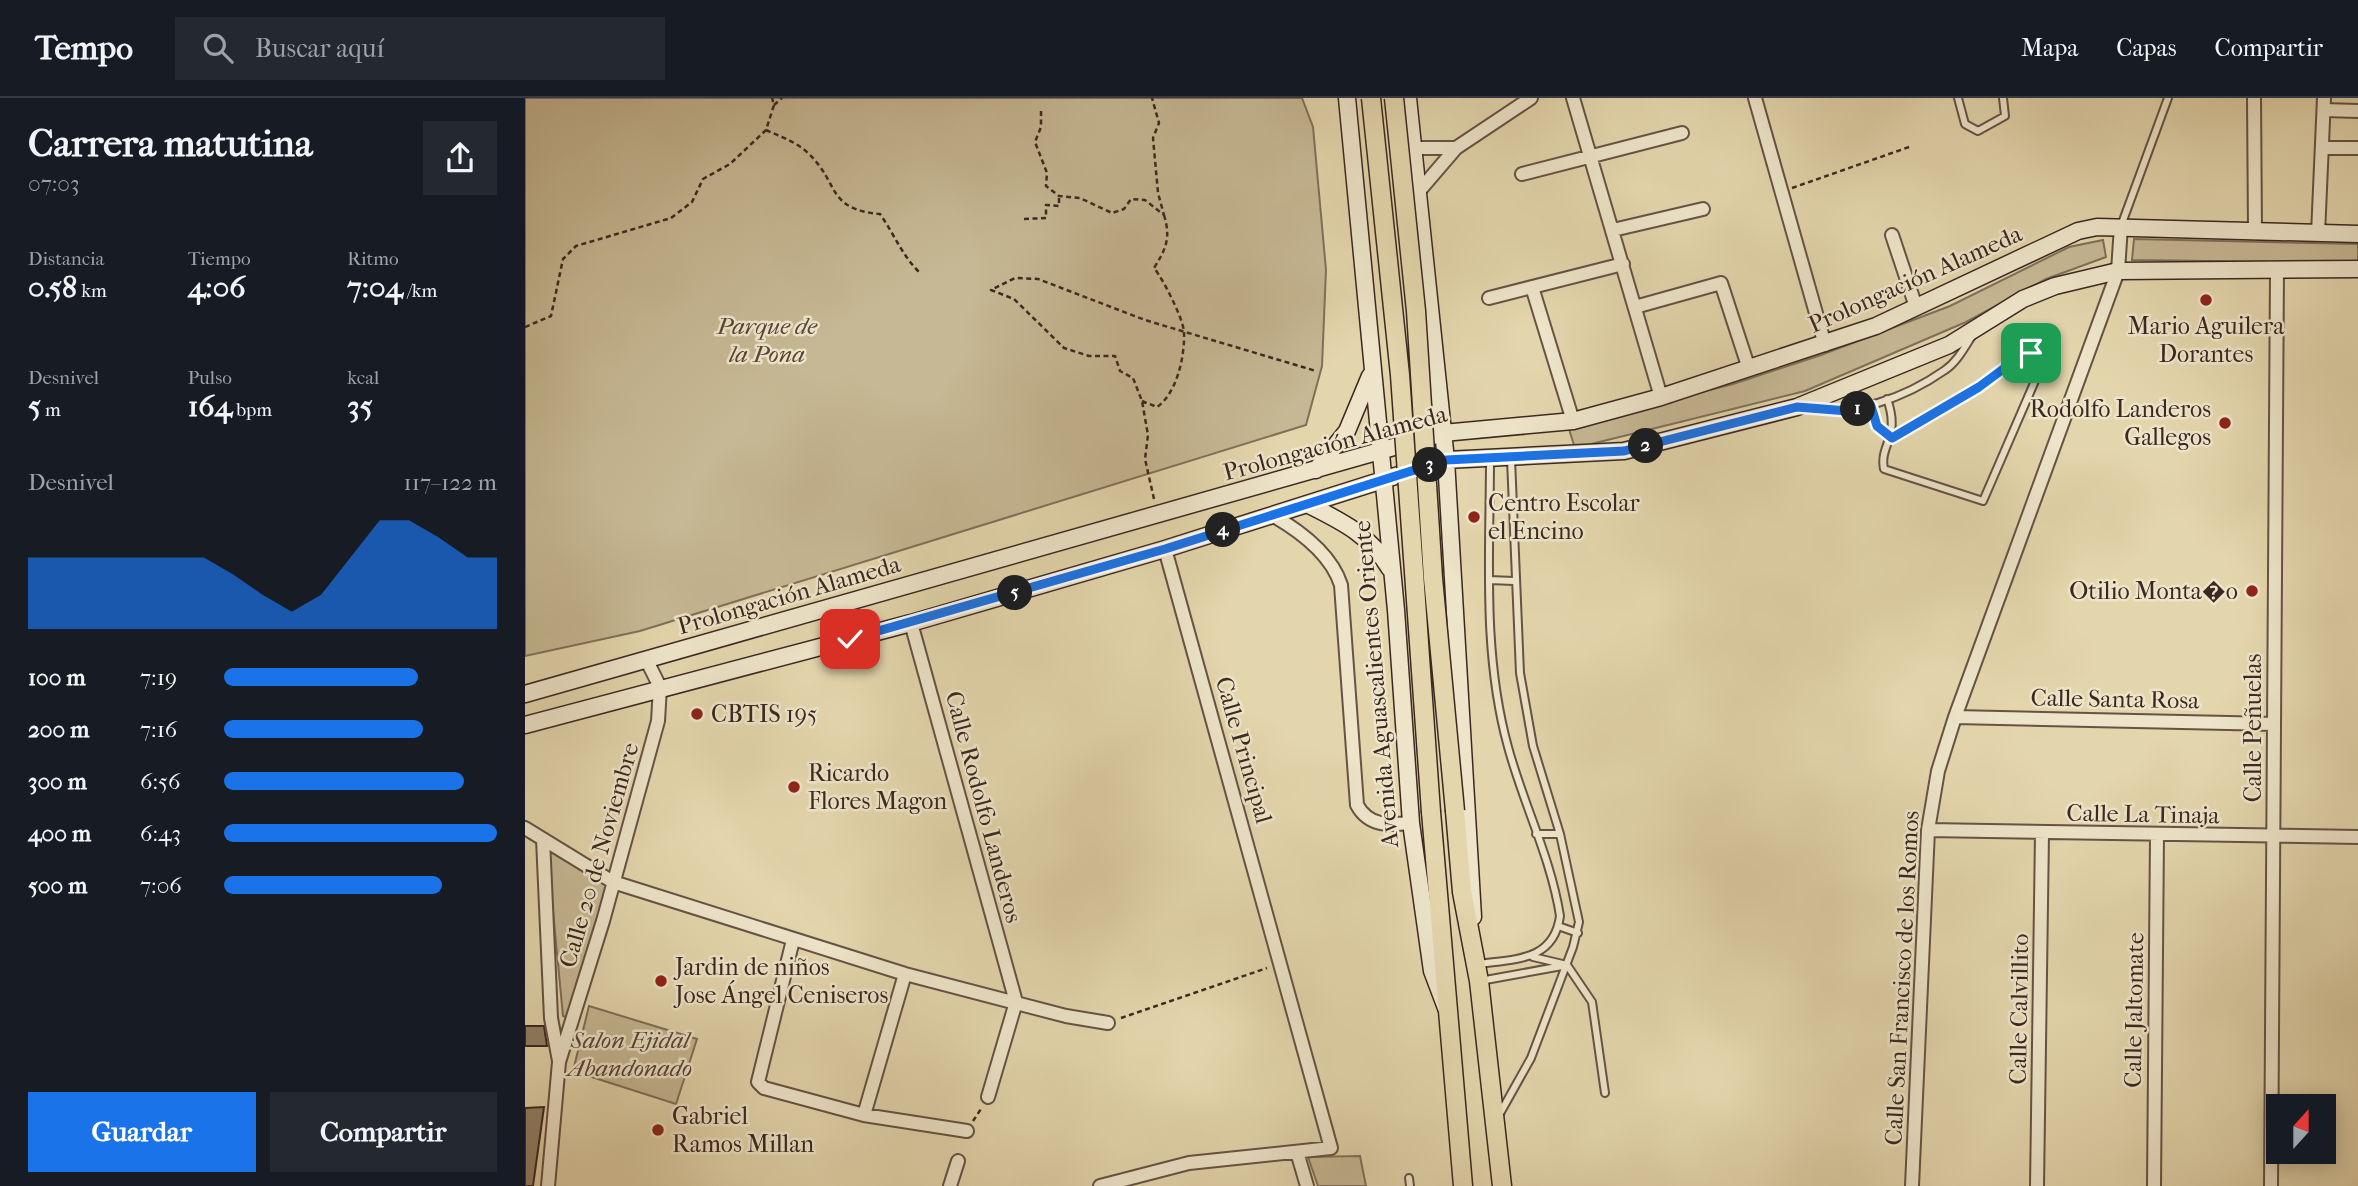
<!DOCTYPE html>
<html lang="es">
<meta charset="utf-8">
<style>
body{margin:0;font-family:"IM FELL French Canon",serif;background:#242831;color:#f1f3f6;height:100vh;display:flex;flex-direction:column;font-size:26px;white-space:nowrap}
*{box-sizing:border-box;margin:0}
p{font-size:23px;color:#9ea1a6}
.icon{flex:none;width:38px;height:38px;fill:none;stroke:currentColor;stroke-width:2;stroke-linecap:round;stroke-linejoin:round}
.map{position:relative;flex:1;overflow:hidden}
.details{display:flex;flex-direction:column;background:#171b24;width:525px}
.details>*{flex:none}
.needle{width:46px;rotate:21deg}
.fabs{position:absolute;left:1741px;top:996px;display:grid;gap:14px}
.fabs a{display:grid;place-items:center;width:70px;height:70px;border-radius:0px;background:#171b24;box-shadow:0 4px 18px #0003;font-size:35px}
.pin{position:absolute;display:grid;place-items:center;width:60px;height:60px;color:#fff;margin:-30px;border-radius:14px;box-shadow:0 4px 10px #0006}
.km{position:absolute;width:35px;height:35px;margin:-18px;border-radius:50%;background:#222;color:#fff;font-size:19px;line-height:35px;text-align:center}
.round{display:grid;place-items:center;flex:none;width:74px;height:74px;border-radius:0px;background:#242831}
.headline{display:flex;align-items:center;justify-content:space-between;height:119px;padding:0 28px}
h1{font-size:38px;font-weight:700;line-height:52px}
.stats{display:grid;grid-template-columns:repeat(3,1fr);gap:10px;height:119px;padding:7px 28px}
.stats div{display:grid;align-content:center}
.stats b{font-size:30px;font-weight:700}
.stats small{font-size:19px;font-weight:400}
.stats p{font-size:19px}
.chart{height:196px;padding:14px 28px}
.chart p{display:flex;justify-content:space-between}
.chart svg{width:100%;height:126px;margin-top:7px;fill:#1a73e8;opacity:.7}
.action{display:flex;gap:14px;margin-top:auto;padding:14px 28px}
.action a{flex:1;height:80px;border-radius:0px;background:#1a73e8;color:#fff;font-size:28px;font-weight:700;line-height:80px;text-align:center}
.action a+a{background:#242831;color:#f1f3f6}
ul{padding:0 28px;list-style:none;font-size:23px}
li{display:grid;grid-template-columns:112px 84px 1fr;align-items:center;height:52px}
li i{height:18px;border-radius:9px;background:#1a73e8}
header{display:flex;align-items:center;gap:42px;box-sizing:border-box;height:98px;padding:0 35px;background:#171b24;border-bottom:2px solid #363941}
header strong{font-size:33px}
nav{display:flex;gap:38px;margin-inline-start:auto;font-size:24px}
.search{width:490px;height:63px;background:#242831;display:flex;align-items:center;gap:18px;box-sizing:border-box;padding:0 24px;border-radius:0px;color:#9ea1a6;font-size:26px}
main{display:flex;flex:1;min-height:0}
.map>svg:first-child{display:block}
.green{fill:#c6b894;stroke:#80705a;stroke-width:2}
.building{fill:#928269;stroke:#3b2821;stroke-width:2}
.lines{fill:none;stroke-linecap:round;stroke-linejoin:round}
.lane-casing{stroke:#655344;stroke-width:10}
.street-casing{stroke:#655344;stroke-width:16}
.secondary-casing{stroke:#3b2821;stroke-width:19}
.primary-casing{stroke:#3b2821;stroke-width:21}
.path{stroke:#3b2821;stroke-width:2.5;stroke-dasharray:5 3.5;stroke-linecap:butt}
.lane{stroke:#ede4c9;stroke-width:6}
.street{stroke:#ede4c9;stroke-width:12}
.secondary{stroke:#ede4c9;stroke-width:16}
.primary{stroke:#e3d5ac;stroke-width:18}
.primary-bridge-casing{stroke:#3b2821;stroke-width:21;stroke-linecap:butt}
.primary-bridge{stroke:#e3d5ac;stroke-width:18}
.route-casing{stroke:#fff;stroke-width:14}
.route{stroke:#1a73e8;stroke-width:9}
.poi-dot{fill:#8f2418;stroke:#ede4c9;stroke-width:2.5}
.labels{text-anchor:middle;stroke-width:5;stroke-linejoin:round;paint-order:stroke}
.street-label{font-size:24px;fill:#3b2821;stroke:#ede4c9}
.park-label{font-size:24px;font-style:italic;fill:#574538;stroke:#ede4c9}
.poi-label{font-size:24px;fill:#3b2821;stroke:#ede4c9;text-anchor:start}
</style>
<header>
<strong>Tempo</strong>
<div class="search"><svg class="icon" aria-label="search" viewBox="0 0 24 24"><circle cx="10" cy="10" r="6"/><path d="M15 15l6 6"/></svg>Buscar aquí</div>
<nav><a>Mapa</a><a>Capas</a><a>Compartir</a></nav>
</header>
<main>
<section class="details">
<div class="headline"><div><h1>Carrera matutina</h1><p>07:03</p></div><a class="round"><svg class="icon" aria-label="share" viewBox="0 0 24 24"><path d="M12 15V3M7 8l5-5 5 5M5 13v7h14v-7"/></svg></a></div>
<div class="stats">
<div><p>Distancia</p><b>0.58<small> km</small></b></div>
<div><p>Tiempo</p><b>4:06</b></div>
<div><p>Ritmo</p><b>7:04<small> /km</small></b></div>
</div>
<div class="stats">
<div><p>Desnivel</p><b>5<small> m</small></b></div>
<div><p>Pulso</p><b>164<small> bpm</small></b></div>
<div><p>kcal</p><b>35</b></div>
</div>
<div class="chart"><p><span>Desnivel</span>117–122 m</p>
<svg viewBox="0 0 160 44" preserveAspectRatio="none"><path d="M0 44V19L10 19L20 19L30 19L40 19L50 19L60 19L70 25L80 32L90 38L100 32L110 19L120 6L130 6L140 12L150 19L160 19V44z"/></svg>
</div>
<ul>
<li><b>100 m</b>7:19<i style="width:71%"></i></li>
<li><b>200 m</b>7:16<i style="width:73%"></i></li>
<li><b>300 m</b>6:56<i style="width:88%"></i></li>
<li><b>400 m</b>6:43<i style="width:100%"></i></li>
<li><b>500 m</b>7:06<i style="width:80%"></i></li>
</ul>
<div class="action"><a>Guardar</a><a>Compartir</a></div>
</section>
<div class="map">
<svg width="1833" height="1088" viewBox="0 0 1833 1088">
<rect width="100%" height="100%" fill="#e3d5ac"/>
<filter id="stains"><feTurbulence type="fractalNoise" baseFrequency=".00286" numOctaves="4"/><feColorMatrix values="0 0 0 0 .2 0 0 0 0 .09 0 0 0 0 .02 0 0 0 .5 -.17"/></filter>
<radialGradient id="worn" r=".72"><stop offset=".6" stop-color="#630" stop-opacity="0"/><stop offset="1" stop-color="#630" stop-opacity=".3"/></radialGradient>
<path class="green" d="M0,0h777l11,29 13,143 -4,96 -16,59 -666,206 -115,25z
M1609,141l224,5v19l-226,-3z
M1578,142l3,17 -60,22 -80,43 -161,69 -230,57 -7,-22 165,-42 88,-29 129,-49 119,-59z
M22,750l62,35 -40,135 -6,-2z
M64,908l108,33 -21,65 -103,-33z
M835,1058l6,30h-48l-10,-29z"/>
<path class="building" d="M0,928h19l3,20h-22z
M19,1009l-11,79h-8v-78z"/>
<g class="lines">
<defs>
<path id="lane" d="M1433,0l7,26 13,7 27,-15 -2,-18
M1596,128l47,-128
M1362,301c14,38 -8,46 -3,70l99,32 58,-134 -1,-8 -9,-6 -9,2 -43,32 -87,51
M1345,308l7,20 15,12
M1281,310c47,9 99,-10 139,-38 12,-8 19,-22 27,-34
M964,482l25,1
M1011,736h24
M1033,828l20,7
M1008,859l34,8 25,37 13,91
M954,866c36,-5 75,-3 81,-48 -9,-58 -37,-113 -52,-169 -26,-94 -18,-193 -18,-289
M955,883l82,-15
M973,1019l33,-59 42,-111 6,-25 -19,-88 -27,-88 -13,-73 -9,-214
M884,1080l1,8"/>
<path id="street" d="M1048,0l88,299
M1230,0l70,247
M1729,0l1,133
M1799,12l34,1
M890,50h41
M1798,50h35
M997,76l160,-41
M895,92l36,-42 75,-50
M1088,132l90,-21
M1793,136l6,-136
M1367,137l24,72
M1007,189l41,134
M964,200l134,-34
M1110,209l86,-24 28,86
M747,417c28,16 59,39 69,70l16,220c12,22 32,20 54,18
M386,525l105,379 -28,95
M1430,619l319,7
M0,730l88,54 292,92 161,42 42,7
M1403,732l430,7
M18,741l8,179 8,43
M268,842l-35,142 6,6 100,27 103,16
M339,1017l41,-141
M772,1054l10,34
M23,1088l11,-124 44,-141 55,-200 2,-34 -14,-28
M425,1088l8,-25
M575,1088l89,-23 142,-15 -166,-599
M1387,1088l16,-356 10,-59 17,-54 163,-446 3,-45
M1512,1088l5,-353
M1629,1088l3,-351
M1746,1088l6,-916"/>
<path id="secondary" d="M822,0l49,512 15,213 21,148 14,37
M883,0l38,362 27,457
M791,372l31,-39 23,-55
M784,407c34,17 61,30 81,64
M0,596l918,-261 130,-12 88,-24 215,-71 202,-95 19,-4 261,7
M0,627l386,-102 254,-74 281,-89 178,-9 173,-44 152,-62 74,-46 32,-13 63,-15 240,-2"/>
<path id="primary" d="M930,713l7,81 17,89 23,205
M906,714l32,374"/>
</defs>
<use href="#lane" class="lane-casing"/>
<use href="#street" class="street-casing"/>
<use href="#secondary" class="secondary-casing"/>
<use href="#primary" class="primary-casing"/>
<path class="path" d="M249,7l8,-7
M516,13v16l-6,15 12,31 -1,13 13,10 21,2 32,15 12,-4 7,-10 14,1 19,15 -6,-22 -5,-55 6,-15 -7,-25
M241,32c15,7 31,12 43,24 31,30 17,55 71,60 14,20 22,41 39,58
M1267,90l120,-42
M499,121l22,-1v-13l13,1v-10
M0,229l26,-11 12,-57 13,-13 95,-28 21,-16 11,-23 27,-15 36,-34 8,-25 -2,-7
M617,303l15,6c20,-14 28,-51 27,-75 -1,-14 -21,-53 -30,-64 12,-19 17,-30 10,-53
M629,401l-9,-40 3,-24 -6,-34 -9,-23 -13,-7 -5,-15h-26l-25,-8 -50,-49 -23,-9 24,-12 23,1 107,41 171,51
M596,920l146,-50
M448,1023l8,-12"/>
<use href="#lane" class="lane"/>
<use href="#street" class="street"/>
<use href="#secondary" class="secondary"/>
<use href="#primary" class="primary"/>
<defs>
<path id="primary-bridge" d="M846,0l29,277 31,437
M869,0l22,213 17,267 22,233"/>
</defs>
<use href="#primary-bridge" class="primary-bridge-casing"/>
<use href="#primary-bridge" class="primary-bridge"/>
</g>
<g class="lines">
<defs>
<path id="route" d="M325,541l315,-90 281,-89 178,-9 173,-44 51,4 23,-5 6,20 15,12 87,-51 43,-32 9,-2"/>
</defs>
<use href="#route" class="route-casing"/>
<use href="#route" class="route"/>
</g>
<g class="poi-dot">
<circle cx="1681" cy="202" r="7"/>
<circle cx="1700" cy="325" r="7"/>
<circle cx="949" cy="419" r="7"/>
<circle cx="1727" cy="493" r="7"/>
<circle cx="172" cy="616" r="7"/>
<circle cx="269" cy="689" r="7"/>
<circle cx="136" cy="883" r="7"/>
<circle cx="133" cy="1032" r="7"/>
</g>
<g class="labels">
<g class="street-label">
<text transform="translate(1390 181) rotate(-24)" y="8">Prolongación Alameda</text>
<text transform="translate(810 345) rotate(-15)" y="8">Prolongación Alameda</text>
<text transform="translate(264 497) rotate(-16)" y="8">Prolongación Alameda</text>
<text transform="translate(851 586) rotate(-95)" y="8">Avenida Aguascalientes Oriente</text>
<text transform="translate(1590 601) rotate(1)" y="8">Calle Santa Rosa</text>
<text transform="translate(1728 630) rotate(-90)" y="8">Calle Peñuelas</text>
<text transform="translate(719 652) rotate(74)" y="8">Calle Principal</text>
<text transform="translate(459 709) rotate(75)" y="8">Calle Rodolfo Landeros</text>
<text transform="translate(1618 716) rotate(1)" y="8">Calle La Tinaja</text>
<text transform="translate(74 757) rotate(-74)" y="8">Calle 20 de Noviembre</text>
<text transform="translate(1377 880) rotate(-87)" y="8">Calle San Francisco de los Romos</text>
<text transform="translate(1494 911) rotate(-89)" y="8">Calle Calvillito</text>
<text transform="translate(1609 912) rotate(-89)" y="8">Calle Jaltomate</text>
</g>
<g class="park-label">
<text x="242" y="236">Parque de<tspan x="242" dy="28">la Pona</tspan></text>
<text x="105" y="950">Salon Ejidal<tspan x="105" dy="28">Abandonado</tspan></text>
</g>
<g class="poi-label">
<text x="1681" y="236" text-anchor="middle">Mario Aguilera<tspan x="1681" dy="28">Dorantes</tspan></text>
<text x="1686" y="319" text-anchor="end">Rodolfo Landeros<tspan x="1686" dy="28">Gallegos</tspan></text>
<text x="963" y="413">Centro Escolar<tspan x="963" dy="28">el Encino</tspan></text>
<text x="1713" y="501" text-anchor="end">Otilio Monta�o</text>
<text x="186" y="624">CBTIS 195</text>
<text x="283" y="683">Ricardo<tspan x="283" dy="28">Flores Magon</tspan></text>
<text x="150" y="877">Jardin de niños<tspan x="150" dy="28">Jose Ángel Ceniseros</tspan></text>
<text x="147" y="1026">Gabriel<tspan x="147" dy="28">Ramos Millan</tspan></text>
</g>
</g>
<rect width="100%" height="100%" filter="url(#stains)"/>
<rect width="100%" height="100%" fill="url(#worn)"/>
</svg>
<div class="fabs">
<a><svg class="needle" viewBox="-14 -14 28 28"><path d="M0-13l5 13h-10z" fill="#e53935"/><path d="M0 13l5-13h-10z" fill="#9ea1a6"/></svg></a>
</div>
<div class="pin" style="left:1506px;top:255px;background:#1e9e55"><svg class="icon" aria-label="arrive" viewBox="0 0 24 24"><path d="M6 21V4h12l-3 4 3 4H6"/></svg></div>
<div class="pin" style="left:325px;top:541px;background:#d93025"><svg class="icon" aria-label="check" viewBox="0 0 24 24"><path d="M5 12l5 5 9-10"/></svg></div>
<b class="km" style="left:1333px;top:311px">1</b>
<b class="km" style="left:1121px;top:348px">2</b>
<b class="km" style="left:905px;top:367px">3</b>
<b class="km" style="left:698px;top:432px">4</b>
<b class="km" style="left:490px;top:495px">5</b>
</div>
</main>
